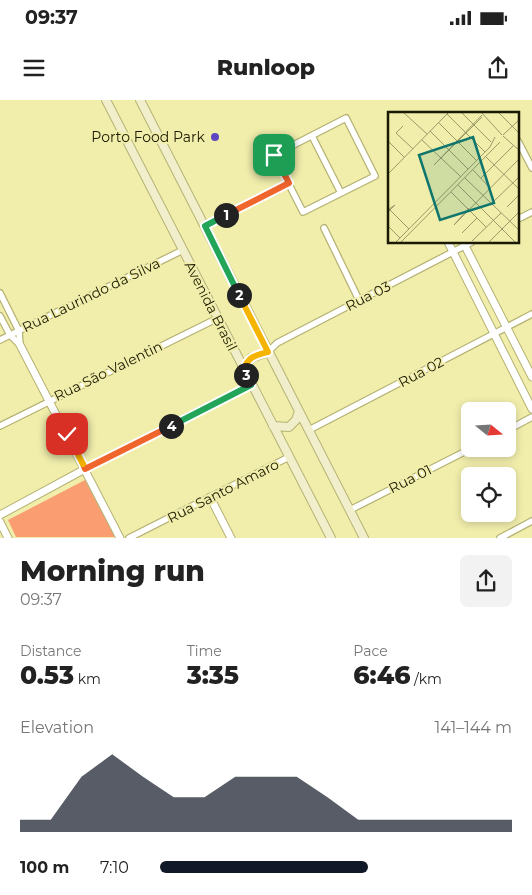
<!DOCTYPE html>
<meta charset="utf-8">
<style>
body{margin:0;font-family:Montserrat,sans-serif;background:#f2f2f2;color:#222;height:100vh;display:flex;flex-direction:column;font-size:19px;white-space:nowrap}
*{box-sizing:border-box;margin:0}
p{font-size:16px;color:#767676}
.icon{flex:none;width:28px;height:28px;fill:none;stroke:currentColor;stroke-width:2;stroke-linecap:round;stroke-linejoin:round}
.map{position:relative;height:438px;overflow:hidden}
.details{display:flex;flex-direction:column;background:#fff;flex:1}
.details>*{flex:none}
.needle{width:32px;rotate:108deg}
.controls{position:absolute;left:461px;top:302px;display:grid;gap:10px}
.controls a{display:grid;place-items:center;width:55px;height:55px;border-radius:8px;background:#fff;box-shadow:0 2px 8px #0003;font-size:25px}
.pin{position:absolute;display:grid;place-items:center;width:42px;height:42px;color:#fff;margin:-21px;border-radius:10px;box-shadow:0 2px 8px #0006}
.km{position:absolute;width:25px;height:25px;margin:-12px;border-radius:50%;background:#222;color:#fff;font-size:14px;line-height:25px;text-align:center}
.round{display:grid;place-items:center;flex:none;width:52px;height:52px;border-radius:8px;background:#f2f2f2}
.headline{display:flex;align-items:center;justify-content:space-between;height:85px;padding:0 20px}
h1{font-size:28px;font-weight:800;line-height:38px}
.figures{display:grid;grid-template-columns:repeat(3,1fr);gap:8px;height:85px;padding:5px 20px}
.figures div{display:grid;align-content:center}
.figures b{font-size:25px;font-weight:800}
.figures small{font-size:14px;font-weight:400}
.figures p{font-size:14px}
.chart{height:140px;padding:10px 20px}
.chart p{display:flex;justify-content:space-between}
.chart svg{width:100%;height:90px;margin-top:5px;fill:#111827;opacity:.7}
ul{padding:0 20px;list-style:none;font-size:16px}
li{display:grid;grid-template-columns:80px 60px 1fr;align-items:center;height:38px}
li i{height:12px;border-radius:6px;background:#111827}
.status{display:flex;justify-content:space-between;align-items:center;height:35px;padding:0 25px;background:#fff;direction:ltr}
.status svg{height:14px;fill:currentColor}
header{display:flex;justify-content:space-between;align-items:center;height:65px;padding:0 20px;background:#fff;font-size:22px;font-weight:800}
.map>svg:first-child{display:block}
.green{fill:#fa9e72}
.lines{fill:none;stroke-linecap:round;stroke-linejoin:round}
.minor-casing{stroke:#b5b273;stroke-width:8}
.tertiary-casing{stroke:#b5b273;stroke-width:9}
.secondary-casing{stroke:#b5b273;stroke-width:10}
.minor{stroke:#fff;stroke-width:5.5}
.tertiary{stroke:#fff;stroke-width:7}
.secondary{stroke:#f1efcb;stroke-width:8}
.split-1-casing{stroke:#fff;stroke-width:10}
.split-2-casing{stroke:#fff;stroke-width:10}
.split-3-casing{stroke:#fff;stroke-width:10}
.split-4-casing{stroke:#fff;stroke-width:10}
.split-5-casing{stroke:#fff;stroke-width:10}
.split-6-casing{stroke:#fff;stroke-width:10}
.split-1{stroke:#f0652b;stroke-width:6}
.split-2{stroke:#22a559;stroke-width:6}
.split-3{stroke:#f5b400;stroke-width:6}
.split-4{stroke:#22a559;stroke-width:6}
.split-5{stroke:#f0652b;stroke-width:6}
.split-6{stroke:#f5b400;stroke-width:6}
.poi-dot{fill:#5e48c0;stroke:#f1eeac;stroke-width:2}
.labels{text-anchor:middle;stroke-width:4;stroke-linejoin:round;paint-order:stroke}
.poi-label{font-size:14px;fill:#1b1901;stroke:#f1eeac;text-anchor:end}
.street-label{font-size:14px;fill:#1b1901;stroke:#f1eeac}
.inset-road{fill:none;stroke:#9b9968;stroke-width:1}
.view{fill:#0f766e;fill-opacity:0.15;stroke:#0f766e;stroke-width:2.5}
.inset-edge{fill:none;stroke:#1b1901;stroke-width:2.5}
</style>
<div class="status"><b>09:37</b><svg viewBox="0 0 49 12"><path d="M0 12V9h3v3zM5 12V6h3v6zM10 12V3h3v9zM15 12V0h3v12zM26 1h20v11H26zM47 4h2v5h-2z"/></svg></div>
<header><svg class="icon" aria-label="menu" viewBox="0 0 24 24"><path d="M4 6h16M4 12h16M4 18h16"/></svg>Runloop<svg class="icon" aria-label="share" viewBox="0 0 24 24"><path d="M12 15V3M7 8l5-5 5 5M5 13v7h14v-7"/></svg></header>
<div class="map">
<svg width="532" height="438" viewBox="0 0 532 438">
<rect width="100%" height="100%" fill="#f1eeac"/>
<path class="green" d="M85,380l30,57h-99l-8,-17z"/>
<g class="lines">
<defs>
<path id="minor" d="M346,18l29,58 -72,36 -29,-57z
M312,36l29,57
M518,41l14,27
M518,119l14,-7
M205,126l84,-43
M324,128l35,72
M0,193l19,38 1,14
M0,216l10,19 10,10
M0,240l183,-90
M268,252l9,-9 195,-101
M0,326l218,-108
M309,330l223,-116
M508,330l24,-13
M350,410l120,-61
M129,438l160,-81
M500,438l32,-17"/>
<path id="tertiary" d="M448,142l84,167
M463,142l69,135
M20,245l100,193
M210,397l21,41
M0,415l85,-46 166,-84
M0,422l8,16"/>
<path id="secondary" d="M106,0l225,438
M140,0l224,438
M244,270l7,-12 17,-6
M273,326l16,1 7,-7 3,-9"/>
</defs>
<use href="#minor" class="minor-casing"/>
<use href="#tertiary" class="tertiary-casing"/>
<use href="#secondary" class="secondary-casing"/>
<use href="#minor" class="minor"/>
<use href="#tertiary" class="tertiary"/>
<use href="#secondary" class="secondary"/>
</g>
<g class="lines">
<defs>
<path id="split-1" d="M226,115l63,-32 -15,-28"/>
<path id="split-2" d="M226,115l-21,11 34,69"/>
<path id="split-3" d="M239,195l29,57c-12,3 -21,5 -24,18l2,5"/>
<path id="split-4" d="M171,326l80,-41 -5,-10"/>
<path id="split-5" d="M83,364l2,5 86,-43"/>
<path id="split-6" d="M67,334l16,30"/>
</defs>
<use href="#split-1" class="split-1-casing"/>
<use href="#split-2" class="split-2-casing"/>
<use href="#split-3" class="split-3-casing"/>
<use href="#split-4" class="split-4-casing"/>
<use href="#split-5" class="split-5-casing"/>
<use href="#split-6" class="split-6-casing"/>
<use href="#split-1" class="split-1"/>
<use href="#split-2" class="split-2"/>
<use href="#split-3" class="split-3"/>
<use href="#split-4" class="split-4"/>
<use href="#split-5" class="split-5"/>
<use href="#split-6" class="split-6"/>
</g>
<circle class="poi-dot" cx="215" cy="37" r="5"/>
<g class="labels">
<g class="poi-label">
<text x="205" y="42">Porto Food Park</text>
</g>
<g class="street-label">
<text transform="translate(91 195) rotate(-26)" y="5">Rua Laurindo da Silva</text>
<text transform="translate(368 196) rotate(-27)" y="5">Rua 03</text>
<text transform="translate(211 206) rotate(63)" y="5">Avenida Brasil</text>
<text transform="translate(108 271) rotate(-26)" y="5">Rua São Valentin</text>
<text transform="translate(421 272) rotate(-28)" y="5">Rua 02</text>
<text transform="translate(410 379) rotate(-27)" y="5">Rua 01</text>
<text transform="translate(223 391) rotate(-27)" y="5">Rua Santo Amaro</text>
</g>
</g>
<g transform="translate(388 12)">
<rect width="131" height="131" fill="#f1eeac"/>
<path class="inset-road" d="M15,0l24,22M73,0l30,30M93,0l21,23M110,0l22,22M59,2l38,38M51,11l38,38M15,14l-7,7 17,16M42,19l38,38M115,23l17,-16M115,24l17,15M34,28l39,37M0,29l16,16M98,45l34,33M50,49l44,-44M46,53l48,-50M85,58l17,18M0,62l61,-62M77,66l55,53M93,66l32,-32M70,73l58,58M63,80l35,35M103,92l29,-28M119,95l13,-13M0,96l21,21M81,96l-15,17 66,-67M0,100l7,-7 -6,4M0,114l12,12M74,121l15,-15M84,129l29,-28M7,131l95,-96 5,-10M12,131l100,-101M100,131l32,-32"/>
<path class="view" d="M85,25l21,66 -54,17 -21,-65z"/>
<rect width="131" height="131" class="inset-edge"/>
</g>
</svg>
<div class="controls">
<a><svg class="needle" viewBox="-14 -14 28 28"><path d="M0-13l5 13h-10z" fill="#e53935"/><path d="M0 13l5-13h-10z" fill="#767676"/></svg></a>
<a><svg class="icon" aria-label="locate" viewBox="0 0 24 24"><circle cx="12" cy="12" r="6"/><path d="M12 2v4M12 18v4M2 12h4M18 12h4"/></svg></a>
</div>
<div class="pin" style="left:274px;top:55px;background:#1e9e55"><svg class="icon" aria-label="arrive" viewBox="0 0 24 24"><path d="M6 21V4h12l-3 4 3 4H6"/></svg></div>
<div class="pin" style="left:67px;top:334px;background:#d93025"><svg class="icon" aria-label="check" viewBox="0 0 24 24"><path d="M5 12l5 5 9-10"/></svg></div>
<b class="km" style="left:226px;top:115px">1</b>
<b class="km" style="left:239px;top:195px">2</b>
<b class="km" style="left:246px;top:275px">3</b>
<b class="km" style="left:171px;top:326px">4</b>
</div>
<section class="details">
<div class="headline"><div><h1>Morning run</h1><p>09:37</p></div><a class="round"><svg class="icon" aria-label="share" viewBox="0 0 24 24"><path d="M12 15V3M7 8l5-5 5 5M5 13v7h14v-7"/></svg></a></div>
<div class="figures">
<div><p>Distance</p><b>0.53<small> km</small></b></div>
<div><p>Time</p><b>3:35</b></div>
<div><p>Pace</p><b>6:46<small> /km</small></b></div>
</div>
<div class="chart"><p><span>Elevation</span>141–144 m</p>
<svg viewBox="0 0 160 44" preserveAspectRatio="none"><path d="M0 44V38L10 38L20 17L30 6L40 17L50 27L60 27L70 17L80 17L90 17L100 27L110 38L120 38L130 38L140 38L150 38L160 38V44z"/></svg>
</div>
<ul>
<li><b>100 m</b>7:10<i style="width:59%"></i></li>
</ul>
</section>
